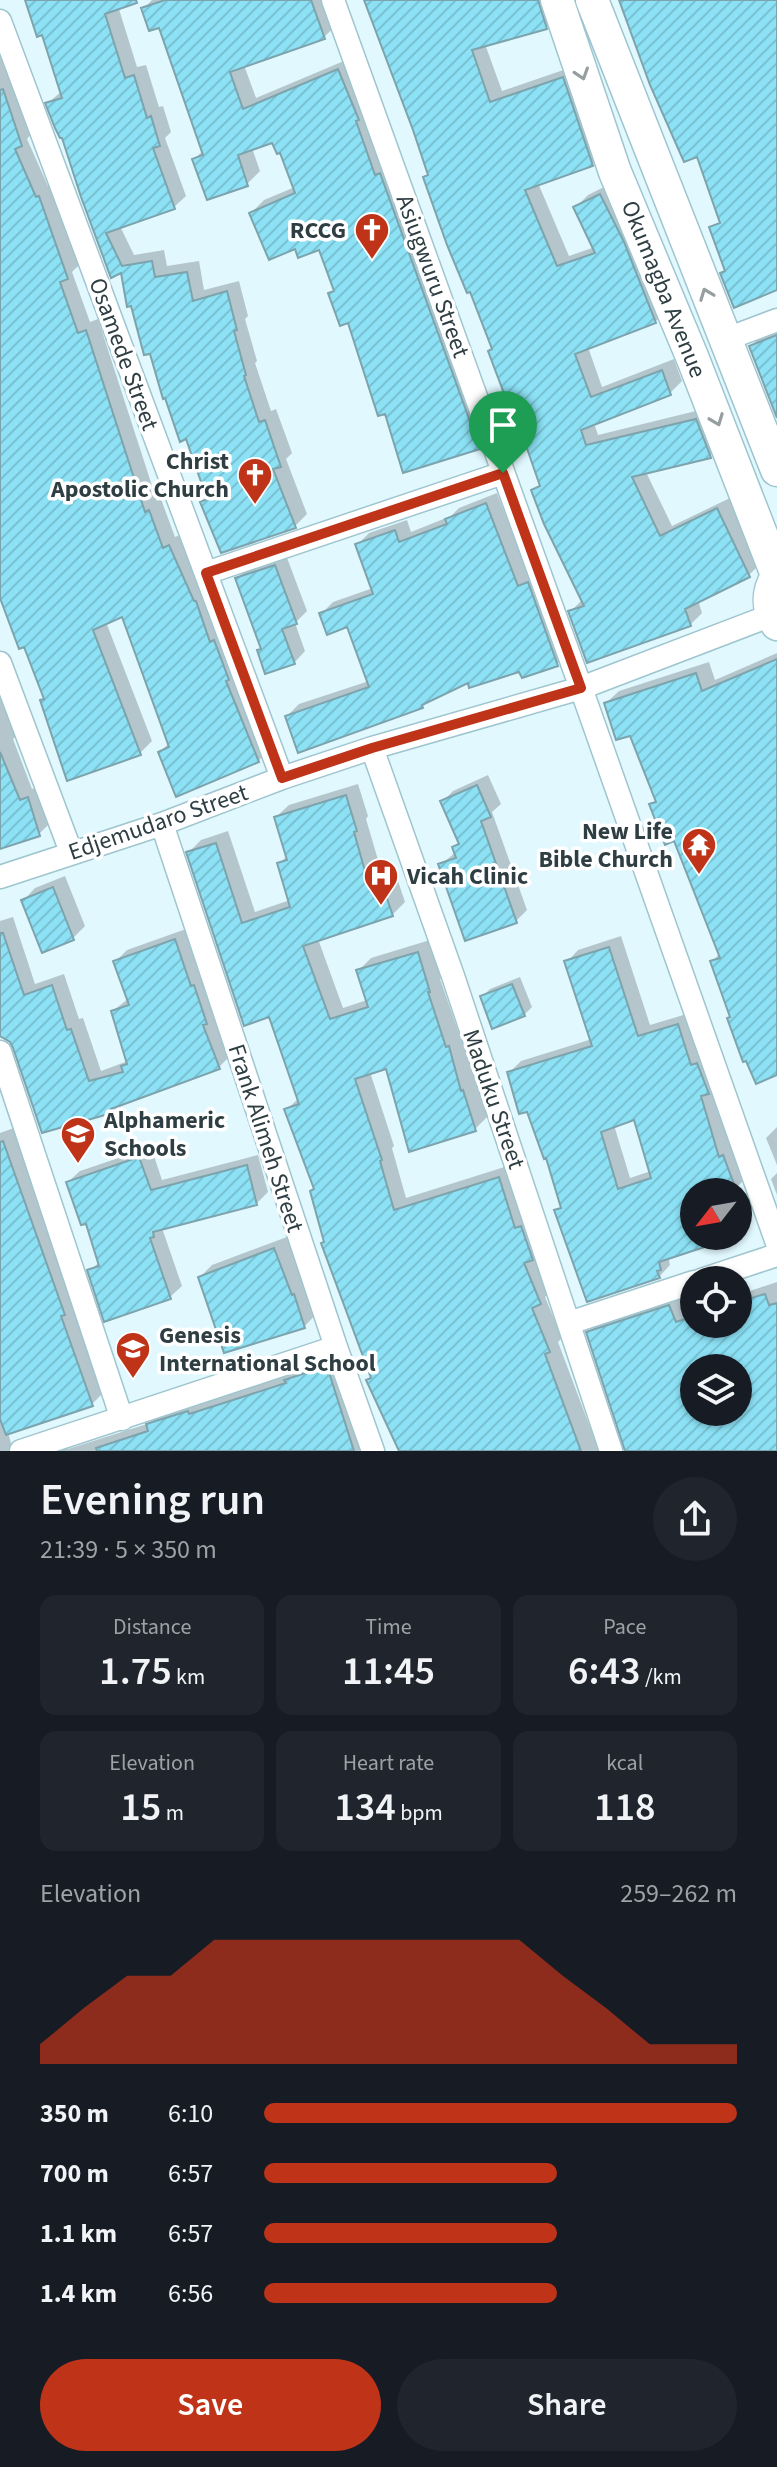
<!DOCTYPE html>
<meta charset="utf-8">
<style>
body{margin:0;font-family:"Source Sans 3",sans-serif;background:#20242c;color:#f1f3f6;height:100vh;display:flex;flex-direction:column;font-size:30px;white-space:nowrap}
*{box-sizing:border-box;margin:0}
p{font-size:26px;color:#9ea1a6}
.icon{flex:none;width:44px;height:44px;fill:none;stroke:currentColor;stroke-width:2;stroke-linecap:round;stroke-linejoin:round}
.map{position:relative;height:1451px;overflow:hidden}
.drawer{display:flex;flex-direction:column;background:#171b24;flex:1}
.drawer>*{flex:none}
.needle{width:52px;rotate:239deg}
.controls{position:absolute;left:680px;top:1178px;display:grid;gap:16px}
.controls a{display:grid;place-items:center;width:72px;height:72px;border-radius:50%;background:#171b24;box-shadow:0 2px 6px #0004;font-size:40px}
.pin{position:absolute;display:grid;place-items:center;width:68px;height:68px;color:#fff;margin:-82px -34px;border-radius:50% 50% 50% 0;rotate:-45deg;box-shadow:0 0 8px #0007}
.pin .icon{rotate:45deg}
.round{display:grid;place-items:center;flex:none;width:84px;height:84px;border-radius:42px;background:#20242c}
.head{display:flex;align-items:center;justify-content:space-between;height:136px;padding:0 40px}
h1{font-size:44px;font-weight:600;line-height:60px}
.figures{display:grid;grid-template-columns:repeat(3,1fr);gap:12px;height:136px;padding:8px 40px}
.figures div{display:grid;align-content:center;border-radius:16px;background:#20242c;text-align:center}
.figures b{font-size:40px;font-weight:600}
.figures small{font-size:22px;font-weight:400}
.figures p{font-size:22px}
.chart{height:224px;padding:16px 40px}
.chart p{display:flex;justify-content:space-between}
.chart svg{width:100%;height:144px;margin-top:8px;fill:#bf3419;opacity:.7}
.button{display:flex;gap:16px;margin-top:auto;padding:16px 40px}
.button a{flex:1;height:92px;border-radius:48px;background:#bf3419;color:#fff;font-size:32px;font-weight:600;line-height:92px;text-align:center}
.button a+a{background:#20242c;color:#f1f3f6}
ul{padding:0 40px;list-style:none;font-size:26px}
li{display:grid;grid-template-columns:128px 96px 1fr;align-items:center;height:60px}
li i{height:20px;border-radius:10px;background:#bf3419}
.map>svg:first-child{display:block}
.shadow{fill:#0003;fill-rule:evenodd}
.building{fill:url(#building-hatch);stroke:#7da3ac;stroke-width:2;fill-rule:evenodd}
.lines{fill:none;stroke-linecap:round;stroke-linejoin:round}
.minor-casing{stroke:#9fc5cf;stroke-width:25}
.secondary-casing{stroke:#9fc5cf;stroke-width:35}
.minor{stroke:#fff;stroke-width:22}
.secondary{stroke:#fff;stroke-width:32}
.oneway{stroke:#969ea0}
.route-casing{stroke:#fff;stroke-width:16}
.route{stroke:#bf3419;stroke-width:10}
.labels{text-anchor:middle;stroke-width:7;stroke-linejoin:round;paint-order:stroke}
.poi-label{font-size:24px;font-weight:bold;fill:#2e3e42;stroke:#fff;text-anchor:end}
.street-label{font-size:24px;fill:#2e3e42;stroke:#fff}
</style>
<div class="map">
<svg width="777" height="1451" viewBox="0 0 777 1451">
<defs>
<pattern id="building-hatch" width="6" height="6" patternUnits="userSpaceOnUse" patternTransform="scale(2)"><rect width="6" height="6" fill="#8ce1f5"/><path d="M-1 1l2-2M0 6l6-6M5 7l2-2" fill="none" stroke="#79c2d3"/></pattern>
</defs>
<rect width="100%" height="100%" fill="#e1f8ff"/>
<path class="shadow" d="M28,0h96l-6,6 19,61 9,-2 13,42 4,-1 8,26 -6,6 21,58 -12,11 -54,19 14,29 30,-5 3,16 32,-5 5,29 35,-9 9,35 -3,3 12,42 -2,2 16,48 5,-2 16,44 -6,6 21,55 -12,12 -92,-24 5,-5 -21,-60 -20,-42 -45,-125 -74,-167 14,-12 -19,-59z
M152,0h177l8,25 -13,12 -80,28 12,33 95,-40 141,377 -13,12 -93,-36 -37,-91 -18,-27 4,-4 -15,-42 -24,-1 -45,-33 13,-13 31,-13 -14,-37 -8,-9 -21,7 8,23 -13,13 -39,14 -14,-39 10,-9 -44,-125 -17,-16z
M366,0h186l6,16 -12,12 -61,16 17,47 73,-25 29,86 -12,12 -54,19 31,73 26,-9 -19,-40 12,-12 24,-12 55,127 -12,12 -67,25 14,40 72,-28 8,22 -12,12 -76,30 4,12 110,-27 14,37 -12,11 -64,16 26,54 58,-28 31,65 -12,12 -51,25 4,13 -12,12 -120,-13 13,-13 -49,-109 7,-7 -48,-135 -68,-170 4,-4z
M0,43l33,89 -6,7 21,47 3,-1 28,80 -7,7 18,50 8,-3 59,182 4,-2 14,38 7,-3 88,215 -12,12 -98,-9 9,-9 -46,-129 -17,8 46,119 -12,12 -98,-52 4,-4 -20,-53 -26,-48z
M777,327v86l-26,-67 14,-14z
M497,493l32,82 40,78 -12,11 -88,16 -40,20 -7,6 -123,44 -12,-34 12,-12 70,-23 -21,-56 -27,-11 12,-12 40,-14 -16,-43 12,-12 38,-13 4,12 40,-16 8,-8z
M286,555l21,56 -12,12 10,28 -11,12 -35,-12 3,-4 -25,-68 11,-12z
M777,653v420l-65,-111 8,-9 -45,-115 -24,-33 6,-6 -26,-66 -25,-30 13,-12 90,-29 6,18z
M0,687l20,46 -7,6 19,50 8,-3 11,36 -12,12 -39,13z
M488,775l13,29 -9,8 35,98 -11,11 -76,-56 16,-13 -2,-5 6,-6 -18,-39 11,-11z
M358,784l10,32 -2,3 15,51 12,-4 12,36 -13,13 -74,24 25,69 24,-8 -9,-29 13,-13 59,-18 12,37 -2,2 48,137 -13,13 -88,-62 -17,5 24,74 -2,2 14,50 105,-33 42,124 -8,8 17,41 -4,4 41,109h-198l-33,-71 5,-4 -47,-135 -10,-53 -30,-78 13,-12 -29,-83 -82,-162 13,-13 27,-9 27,81 35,-12 -11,-36 8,-8 -11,-39 13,-12z
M65,876l20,50 -12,12 -50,-37 12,-13z
M13,917l22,67 29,-10 15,45 4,-1 18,53 27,-10 -15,-50 16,-13 -14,-36 12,-12 59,-21 44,127 -12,12 -99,36 -8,8 -96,-65 -15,-17v-109z
M621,936l29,89 40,-12 57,164 -12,12 -8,3h-33v44h29l-50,20 -4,4 1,5 -11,12 -102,-67 5,-5 -15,-49 -18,-47 -20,-36 12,-12 71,-22 -25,-77 11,-12zM635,1118l16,53 -21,7 -16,-53z
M520,977l12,30 -8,8 -42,-18 8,-8z
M777,1127v38l-11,-27z
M14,1128l90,264 -12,12 -84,28 5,19h-13v-318z
M151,1147l11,33 96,-25 10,37 -12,12 -94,24 20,58 -12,11 -80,-26 10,-10 -12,-40 -20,-39 12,-11z
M777,1173v22l-6,-16z
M287,1237l29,77 -12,13 -104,-50 12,-12z
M777,1282v169h-150l-39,-118 14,-14 81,-26 6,17 5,-2v16h44v-29zM694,1368h44v44h-44z
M339,1355l31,96h-318l15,-5 1,3 82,-26 11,-10 40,-10 93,-30 5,-5z"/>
<path class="building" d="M25,0h111l1,3 -32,11 20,64 9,-3 13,43 4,-2 9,30 -7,2 22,61 -69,24 16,33 30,-5 3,16 32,-5 6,29 34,-10 10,39 -3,1 12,44 -2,1 15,46 6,-2 16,47 -8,2 23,59 -75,25 -21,-51 7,-3 -21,-60 -6,3 -15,-44 -2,1 -13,-45 -6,1 -13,-49 -4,1 -6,-34 -10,5 -30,-81 -19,-59h-2l-5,-10 -10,-25 17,-5 -20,-63 -5,2z
M165,0h146l14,39 -95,33 13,37 95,-40 21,51 -3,1 19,54 5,-2 100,276 -77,24 -18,-59 -7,2 -30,-93 -8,3 -12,-33 6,-2 -15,-41 -21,8 -3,-9 -26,11 -20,-47 46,-20 -15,-40 -3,1 -5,-11 -34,12 10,31 -41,14 -15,-41 11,-4 -44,-127 -10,3 -8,-23z
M364,0h174l9,29 -75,21 18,52 73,-25 30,89 -68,24 32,76 38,-13 -22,-46 27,-13 24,48 32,81 -81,31 16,43 71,-27 9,25 -90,35 5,15 110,-26 14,36 1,3 -79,19 28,59 57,-28 33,69 -65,32 6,17 -104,37 -19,-52 16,-5 -40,-82 -13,-34 9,-4 -26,-75 -3,1 -23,-61 4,-2 -22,-57 -3,1 -20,-48 -24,-68 5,-2 -15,-45z
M619,0h158v290l-43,18 -14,-35 5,-2 -16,-44 11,-4 -23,-66 -13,5 -34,-77z
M3,89l19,57 -7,3 21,48 3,-1 29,83 -8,3 18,51 8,-3 59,182 4,-2 14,38 6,-3 25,56h2l14,41 4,-2 15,40 -3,1 33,81 -83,35 -18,-45 11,-5 -47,-130 -29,13 48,125 -74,26 -27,-81 4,-1 -20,-52 -5,2 -19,-51v-508z
M777,335v83l-28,-72z
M486,503l32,83 10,-4 30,84 -36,12 -3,-6 -50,16 -1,-5 -46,22 1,3 -125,45 -13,-37 84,-29 -22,-60 -20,8 -8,-22 54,-19 -18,-50 40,-14 4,12 48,-18 -2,-5z
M275,565l22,59 -15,5 13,35 -30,10 -8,-24 4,-1 -26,-71z
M777,659v416l-21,9 -10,-23 -3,1 -16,-44 3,-1 -20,-56 10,-3 -46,-117 -9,4 -16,-41 7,-2 -26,-66 -14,4 -12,-37 92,-30 6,18z
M0,752l20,48 8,-3 12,39 -40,13z
M477,785l14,32 -10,4 36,102 -52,18 -27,-77 18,-6 -4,-11 7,-3 -19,-43z
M346,795l11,36 -3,1 14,50 12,-4 13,38 -90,30 27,73 38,-12 -12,-37 62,-18 12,40h-2l18,55 3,-1 12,45 2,-1 13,41 -67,21 -23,-83 -31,10 27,81 -2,1 14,49 105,-33 16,51 6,-2 12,34 -9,3 17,41 -9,4 18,44 -5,2 36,97h-182l-33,-71 5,-2 -50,-135 3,-1 -14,-51 4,-2 -30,-80 15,-5 -30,-87 -25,9 -58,-174 30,-9 26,80 48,-16 -13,-44 10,-3 -13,-43z
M53,887l21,53 -32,13 -21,-53z
M0,933h3l21,62 28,-10 15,45 4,-1 18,52 34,-9 -2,-6 6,-2 -16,-53 18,-6 -16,-44 62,-22 16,47 3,-1 13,39 -4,1 17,44 -109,40 1,4 -70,20 -29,-85 -3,-6 -10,-6z
M609,947l29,89 40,-12 13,41 6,-2 12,31 -8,2 18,61 4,-2 14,37h-43v44h35v3l-70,23 2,8 -4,1 3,7 -73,24 -33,-92 7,-2 -15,-50 -2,1 -17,-47 -8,2 -12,-42 85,-26 -28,-85zM634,1120l17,58 -33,11 -17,-57z
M512,984l13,32 -33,13 -12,-33z
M3,1141l62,174 -4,1 32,90 -87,29 -6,-16v-277z
M139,1157l12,33 96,-25 10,40 -104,27 1,5 -4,1 21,61 -67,23 -17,-52 12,-4 -13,-42 -5,1 -15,-43z
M274,1248l18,47 2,-1 11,34 -81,25 -26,-76z
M765,1294l4,11 8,-2v148h-152l-39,-119 83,-27 7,17 18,-6v8h44v-22zM694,1368h44v44h-44z
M327,1366l27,85h-257l-1,-3 52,-17 -2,-7 42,-13 1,3 44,-14 53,-17 -2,-3z"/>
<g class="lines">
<defs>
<path id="minor" d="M333,0l248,688 196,555
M0,21l282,757
M724,340l53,-20
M206,573l297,-100
M0,663l71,189
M372,748l81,228 158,475
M162,824l174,523 37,104
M0,877l162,-53 120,-46 90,-30 209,-60 191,-73
M0,1052l122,367
M701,1280l76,-25
M569,1323l125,-41
M21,1451l315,-104"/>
<path id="secondary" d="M557,0l58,172 78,187 84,216
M592,0l185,470
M777,576c-10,17 -10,31 0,48"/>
</defs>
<use href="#minor" class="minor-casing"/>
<use href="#secondary" class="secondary-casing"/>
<use href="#minor" class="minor"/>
<use href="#secondary" class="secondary"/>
</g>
<defs><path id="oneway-chevron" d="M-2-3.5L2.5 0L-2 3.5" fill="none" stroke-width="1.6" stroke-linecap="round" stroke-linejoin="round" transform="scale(2)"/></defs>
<g class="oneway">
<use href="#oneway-chevron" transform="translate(582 74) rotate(72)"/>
<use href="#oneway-chevron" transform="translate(706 294) rotate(-111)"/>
<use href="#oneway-chevron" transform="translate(717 420) rotate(69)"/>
</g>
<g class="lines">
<defs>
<path id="route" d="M503,473l78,215 -209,60 -90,30 -76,-205z"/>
</defs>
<use href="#route" class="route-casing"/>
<use href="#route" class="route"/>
</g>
<defs>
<symbol id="church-pin" viewBox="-11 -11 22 30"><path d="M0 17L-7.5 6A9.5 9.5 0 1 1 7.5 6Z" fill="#bf3419" stroke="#fff"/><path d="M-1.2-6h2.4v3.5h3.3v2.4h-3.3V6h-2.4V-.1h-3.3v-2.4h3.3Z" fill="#fff"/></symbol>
<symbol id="temple-pin" viewBox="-11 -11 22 30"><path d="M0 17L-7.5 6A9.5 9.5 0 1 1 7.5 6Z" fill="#bf3419" stroke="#fff"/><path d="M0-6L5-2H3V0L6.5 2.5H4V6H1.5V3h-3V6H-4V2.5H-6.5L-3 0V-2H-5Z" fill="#fff"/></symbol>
<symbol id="hospital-pin" viewBox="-11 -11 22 30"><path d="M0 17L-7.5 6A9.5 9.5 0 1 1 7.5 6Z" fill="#bf3419" stroke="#fff"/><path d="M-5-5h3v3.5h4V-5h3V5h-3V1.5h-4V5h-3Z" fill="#fff"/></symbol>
<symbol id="school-pin" viewBox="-11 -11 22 30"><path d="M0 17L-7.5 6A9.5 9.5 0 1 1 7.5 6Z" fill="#bf3419" stroke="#fff"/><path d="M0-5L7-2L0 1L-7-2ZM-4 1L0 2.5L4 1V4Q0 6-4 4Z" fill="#fff"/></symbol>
</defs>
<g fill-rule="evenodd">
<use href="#church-pin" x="352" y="210" width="40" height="54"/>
<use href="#church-pin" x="235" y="455" width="40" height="54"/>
<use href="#temple-pin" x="679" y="825" width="40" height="54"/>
<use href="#hospital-pin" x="361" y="856" width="40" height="54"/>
<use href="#school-pin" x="58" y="1114" width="40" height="54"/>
<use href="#school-pin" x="113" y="1329" width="40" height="54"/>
</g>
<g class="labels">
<g class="poi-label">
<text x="346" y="238">RCCG</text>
<text x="229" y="469">Christ<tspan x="229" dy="28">Apostolic Church</tspan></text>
<text x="673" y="839">New Life<tspan x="673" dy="28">Bible Church</tspan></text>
<text x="407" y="884" text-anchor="start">Vicah Clinic</text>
<text x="104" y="1128" text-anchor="start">Alphameric<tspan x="104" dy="28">Schools</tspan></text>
<text x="159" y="1343" text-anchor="start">Genesis<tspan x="159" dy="28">International School</tspan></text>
</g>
<g class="street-label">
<text transform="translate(433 276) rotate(70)" y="8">Asiugwuru Street</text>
<text transform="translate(664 289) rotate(68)" y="8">Okumagba Avenue</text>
<text transform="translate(124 354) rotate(70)" y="8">Osamede Street</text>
<text transform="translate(158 822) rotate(-19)" y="8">Edjemudaro Street</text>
<text transform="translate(494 1099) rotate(71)" y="8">Maduku Street</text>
<text transform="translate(266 1138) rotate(72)" y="8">Frank Alimeh Street</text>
</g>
</g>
</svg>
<div class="controls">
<a><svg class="needle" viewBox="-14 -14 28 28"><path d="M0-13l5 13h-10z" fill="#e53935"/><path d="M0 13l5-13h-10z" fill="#9ea1a6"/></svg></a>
<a><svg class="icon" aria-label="locate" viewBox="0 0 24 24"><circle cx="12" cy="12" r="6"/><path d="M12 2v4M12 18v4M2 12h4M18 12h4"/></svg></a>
<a><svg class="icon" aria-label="layers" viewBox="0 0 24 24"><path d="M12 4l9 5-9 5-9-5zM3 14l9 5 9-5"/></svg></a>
</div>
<div class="pin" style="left:503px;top:473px;background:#1e9e55"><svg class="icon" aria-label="arrive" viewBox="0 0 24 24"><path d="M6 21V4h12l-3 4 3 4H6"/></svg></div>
</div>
<section class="drawer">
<div class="head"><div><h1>Evening run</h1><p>21:39 · 5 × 350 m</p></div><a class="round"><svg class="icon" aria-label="share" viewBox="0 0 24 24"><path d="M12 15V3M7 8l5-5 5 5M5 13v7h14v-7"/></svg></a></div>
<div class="figures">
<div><p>Distance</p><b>1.75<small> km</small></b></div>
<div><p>Time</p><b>11:45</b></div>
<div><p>Pace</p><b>6:43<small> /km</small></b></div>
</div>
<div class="figures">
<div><p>Elevation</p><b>15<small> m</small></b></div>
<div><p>Heart rate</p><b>134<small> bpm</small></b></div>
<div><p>kcal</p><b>118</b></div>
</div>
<div class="chart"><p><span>Elevation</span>259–262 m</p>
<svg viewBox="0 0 160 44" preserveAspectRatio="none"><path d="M0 44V38L10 27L20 17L30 17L40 6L50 6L60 6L70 6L80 6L90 6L100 6L110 6L120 17L130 27L140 38L150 38L160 38V44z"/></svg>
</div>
<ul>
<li><b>350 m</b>6:10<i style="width:100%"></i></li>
<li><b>700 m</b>6:57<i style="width:62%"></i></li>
<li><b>1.1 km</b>6:57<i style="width:62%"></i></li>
<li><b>1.4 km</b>6:56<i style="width:62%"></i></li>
</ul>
<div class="button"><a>Save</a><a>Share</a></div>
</section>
